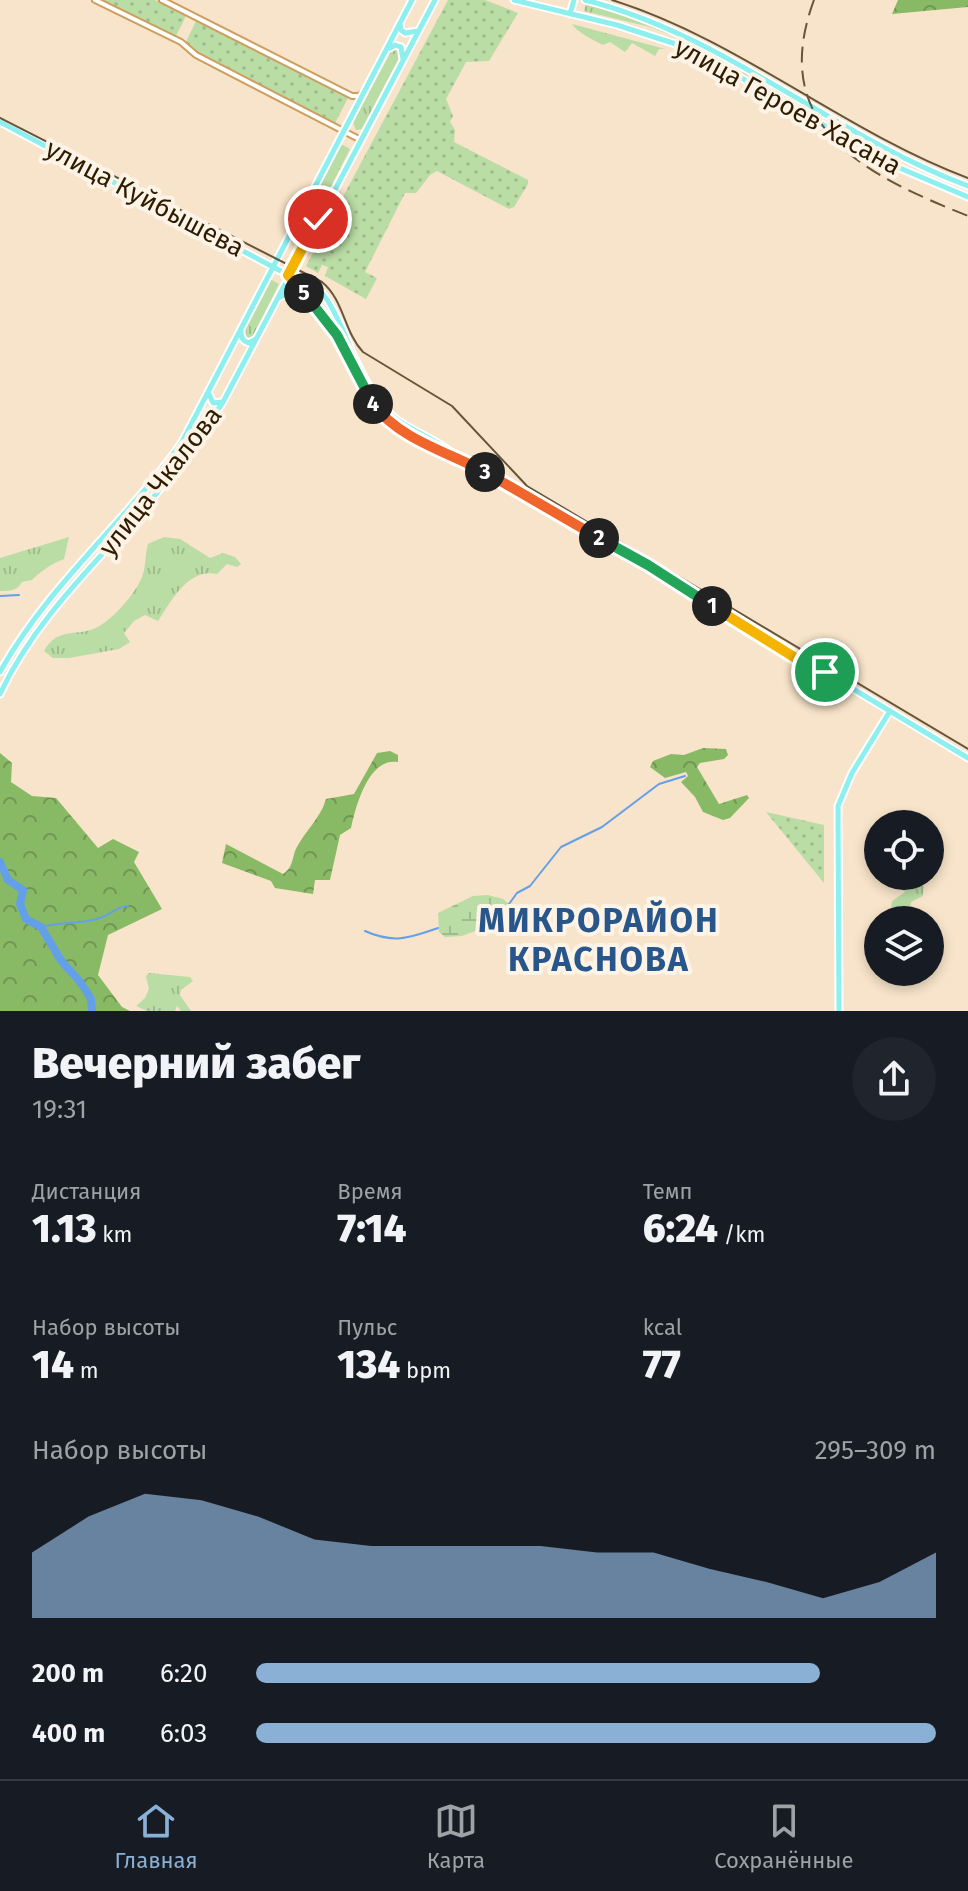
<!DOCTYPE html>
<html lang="ru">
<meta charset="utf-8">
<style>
body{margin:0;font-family:"Fira Sans",sans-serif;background:#20242c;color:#f1f3f6;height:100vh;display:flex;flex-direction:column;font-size:30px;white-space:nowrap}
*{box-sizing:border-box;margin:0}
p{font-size:26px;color:#9ea1a6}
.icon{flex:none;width:44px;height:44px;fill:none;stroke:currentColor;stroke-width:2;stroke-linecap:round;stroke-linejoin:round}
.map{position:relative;height:1011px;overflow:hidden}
.drawer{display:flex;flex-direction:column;background:#171b24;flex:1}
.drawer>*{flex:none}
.fabs{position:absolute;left:864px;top:810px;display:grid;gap:16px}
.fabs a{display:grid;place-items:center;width:80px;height:80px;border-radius:50%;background:#171b24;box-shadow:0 4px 12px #0003;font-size:40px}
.pin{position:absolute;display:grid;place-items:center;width:68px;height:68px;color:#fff;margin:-34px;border:4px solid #fff;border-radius:50%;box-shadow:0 2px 8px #0007}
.km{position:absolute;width:40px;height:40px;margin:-20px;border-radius:50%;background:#222;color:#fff;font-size:22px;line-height:40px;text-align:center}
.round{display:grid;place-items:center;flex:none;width:84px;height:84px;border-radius:42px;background:#20242c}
.overview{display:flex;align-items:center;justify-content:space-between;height:136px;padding:0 32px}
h1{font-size:44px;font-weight:800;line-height:60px}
.stats{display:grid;grid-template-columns:repeat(3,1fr);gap:12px;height:136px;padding:8px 32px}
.stats div{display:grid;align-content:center}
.stats b{font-size:40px;font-weight:800}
.stats small{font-size:22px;font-weight:400}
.stats p{font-size:22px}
.chart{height:224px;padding:16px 32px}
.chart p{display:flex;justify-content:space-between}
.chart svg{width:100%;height:144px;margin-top:8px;fill:#8ab0d5;opacity:.7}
ul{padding:0 32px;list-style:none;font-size:26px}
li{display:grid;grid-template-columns:128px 96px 1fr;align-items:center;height:60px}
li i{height:20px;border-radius:10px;background:#8ab0d5}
.menu{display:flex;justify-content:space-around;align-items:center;height:112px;border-top:2px solid #363941;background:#171b24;font-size:22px;color:#9ea1a6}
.menu a{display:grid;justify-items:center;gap:4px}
.menu .on{color:#8ab0d5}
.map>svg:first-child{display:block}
.grass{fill:url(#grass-tufts)}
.forest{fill:url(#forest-crowns)}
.wetland{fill:url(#wetland-marsh)}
.park{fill:url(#park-dots)}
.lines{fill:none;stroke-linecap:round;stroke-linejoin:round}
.stream{stroke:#63a0e9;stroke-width:2}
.river{stroke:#63a0e9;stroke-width:8}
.minor-casing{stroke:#ce9e5c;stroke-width:8}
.major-casing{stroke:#fff;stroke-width:9}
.minor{stroke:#fff;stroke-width:4}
.major{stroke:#8defee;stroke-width:5}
.tram{stroke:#67553a;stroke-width:2}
.rail{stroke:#67553a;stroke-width:2;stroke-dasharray:16 8;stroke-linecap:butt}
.split-1-casing{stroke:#fff;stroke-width:16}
.split-2-casing{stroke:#fff;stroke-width:16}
.split-3-casing{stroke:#fff;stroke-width:16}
.split-4-casing{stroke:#fff;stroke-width:16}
.split-5-casing{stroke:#fff;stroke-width:16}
.split-6-casing{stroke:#fff;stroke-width:16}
.split-1{stroke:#f5b400;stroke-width:10}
.split-2{stroke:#22a559;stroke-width:10}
.split-3{stroke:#f0652b;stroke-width:10}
.split-4{stroke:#f0652b;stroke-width:10}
.split-5{stroke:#22a559;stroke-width:10}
.split-6{stroke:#f5b400;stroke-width:10}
.labels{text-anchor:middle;stroke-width:8;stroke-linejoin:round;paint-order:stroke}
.street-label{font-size:26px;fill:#2e1c01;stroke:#fdf3e6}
.district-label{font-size:34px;font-weight:bold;letter-spacing:2px;fill:#28568a;stroke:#fdf3e6}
</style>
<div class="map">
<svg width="968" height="1011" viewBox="0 0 968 1011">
<defs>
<pattern id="grass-tufts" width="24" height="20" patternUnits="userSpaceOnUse" patternTransform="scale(2)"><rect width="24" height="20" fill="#badca5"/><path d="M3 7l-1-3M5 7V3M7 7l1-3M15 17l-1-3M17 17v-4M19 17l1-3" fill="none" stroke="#a0bc8c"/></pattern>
<pattern id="forest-crowns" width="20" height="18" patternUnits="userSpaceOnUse" patternTransform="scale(2)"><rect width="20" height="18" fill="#88ba66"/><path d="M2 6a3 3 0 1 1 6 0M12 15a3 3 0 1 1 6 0" fill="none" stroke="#709652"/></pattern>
<pattern id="wetland-marsh" width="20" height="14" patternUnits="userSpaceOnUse" patternTransform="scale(2)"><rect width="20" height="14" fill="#badca5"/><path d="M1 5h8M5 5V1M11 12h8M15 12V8" fill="none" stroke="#a0bc8c"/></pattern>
<pattern id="park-dots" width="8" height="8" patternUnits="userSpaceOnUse" patternTransform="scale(2)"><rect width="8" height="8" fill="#badca5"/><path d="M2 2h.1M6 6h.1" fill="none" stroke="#a0bc8c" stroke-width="1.8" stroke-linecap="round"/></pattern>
</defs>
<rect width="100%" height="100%" fill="#f8e4ca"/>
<path class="grass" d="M586,4l72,22 38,17 121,74 -131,-76 -36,-14 -66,-16z
M572,24l93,25h-6l-4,7 -23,-13 -7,9 -15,-10 -7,3c-10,-5 -26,-13 -31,-21z
M398,48l3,6 -39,75 -6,1 -3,-8 39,-72z
M341,144l9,5 -29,57 -9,-5z
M270,279l9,5 -27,54 -5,1 -3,-7z
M69,537l-5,22c-11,4 -25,13 -32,21l-10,2c-5,9 -12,9 -22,9v-33z
M164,537l16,2 30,19 13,-5 12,4 6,7 -4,3 -10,-3 -10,10c-29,-6 -45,26 -59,47l-13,-6 -11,6 -10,12 6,9 -11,7 -50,9h-16l-9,-7c15,-26 33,-13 54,-24 16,-9 40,-36 45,-53 3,-10 2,-20 5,-30z
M910,876l14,1 -1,19 -12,6 -3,18 -18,-1 2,-18 13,-9 -9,-7 3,-8z
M149,973l41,4 3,4 -12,9 -1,5 11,16h-10l-4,-5 -2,5h-28l-11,-5 9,-8 4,-9 -3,-13z"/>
<path class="forest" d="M898,0h70v7l-76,7z
M703,748l23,1 2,6 -4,4 -24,4 -3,4 22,37 28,-9 2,3 -19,20 -7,2 -20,-8 -8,-15 -14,-15 7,-6 -2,-4 -21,6 -15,-11 3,-6 18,-7 13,1z
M390,751l8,4v7c-29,-5 -42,43 -47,66l-11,7 -10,45h-15l-2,14 -38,-6 -4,-7 -49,-18 4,-19 57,30c9,-6 9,-13 12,-23 8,-18 26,-33 31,-52l28,-5 23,-41z
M0,753l12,10 -1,19 21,14 24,2 42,50 15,-9 26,13 -5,10 28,47 -54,26 -10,40 24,32 8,4h-130z"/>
<path class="wetland" d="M488,895l15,4 6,5 -5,16 -42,16 -17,1 -6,-5 -1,-19 35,-17z"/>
<path class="park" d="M100,0h55l31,16 -11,22z
M448,0h37l33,13 -29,48 -23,1 -20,37 7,17 -3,6 5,8 -1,12 74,38v4l-14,23 -5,2 -72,-38 -7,4 -14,18h-11l-40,79 12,6 -11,21 -41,-23 3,-9 -6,-2 -4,8 -12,-7z
M196,21l152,77 -14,27 -135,-70 -14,-11z
M766,812l58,13v58z"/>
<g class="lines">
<path class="stream" d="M0,596l19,-1
M509,904l8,-11 13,-7 31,-39 41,-20 57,-43 26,-8
M41,927c21,-6 45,-2 64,-11 9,-4 13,-10 23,-10
M365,931c29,13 44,7 73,-3"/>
<path class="river" d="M0,862l8,18 15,10 -3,14 6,15 15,8 12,20
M55,950c6,15 18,21 27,35
M85,989l6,10 1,12"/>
<defs>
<path id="minor" d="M95,0l86,42 15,13 163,84
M162,0l190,96h7l4,-3"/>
<path id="major" d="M514,0l103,25 74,24 204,117 73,31
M585,0c140,35 249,136 383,186
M570,14l4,-14
M400,23l1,7 4,3 13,-2
M390,48l5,-3 6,2 2,12
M0,122l290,154c39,0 53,60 67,87 8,16 17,34 29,47 17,18 42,25 61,39 26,20 57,32 85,49 38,24 77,45 116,67 60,34 113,79 177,107l143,86
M305,208l9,-3 4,3 1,6
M290,276l47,59 31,62 10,14 29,22 43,21
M280,297l12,-6 12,3
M241,330c0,7 1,11 8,13l7,-4
M209,394l4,9 10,-1
M0,672c48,-87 126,-150 182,-230l230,-442
M0,694c35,-75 96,-131 150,-193 27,-31 50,-65 73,-99l212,-402
M839,1011l-1,-205 14,-33 38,-62"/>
</defs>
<use href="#minor" class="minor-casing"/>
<use href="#major" class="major-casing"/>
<use href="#minor" class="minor"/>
<use href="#major" class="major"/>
<path class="tram" d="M612,0c128,40 231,131 356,178
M0,118l322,164c22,18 22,50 41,70l89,54 75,80 441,263"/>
<path class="rail" d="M814,0c-48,129 55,176 154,216"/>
</g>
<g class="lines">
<defs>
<path id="split-1" d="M712,606l90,56 23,10"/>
<path id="split-2" d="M599,538l49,27 64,41"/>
<path id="split-3" d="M485,472l114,66"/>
<path id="split-4" d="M373,404c26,35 75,48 112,68"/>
<path id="split-5" d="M304,293l33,42 36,69"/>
<path id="split-6" d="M304,293l-16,-18 30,-56"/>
</defs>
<use href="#split-1" class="split-1-casing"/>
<use href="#split-2" class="split-2-casing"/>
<use href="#split-3" class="split-3-casing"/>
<use href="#split-4" class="split-4-casing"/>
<use href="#split-5" class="split-5-casing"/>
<use href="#split-6" class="split-6-casing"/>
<use href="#split-1" class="split-1"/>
<use href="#split-2" class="split-2"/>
<use href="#split-3" class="split-3"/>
<use href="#split-4" class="split-4"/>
<use href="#split-5" class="split-5"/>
<use href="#split-6" class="split-6"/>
</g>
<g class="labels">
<g class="street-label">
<text transform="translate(788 106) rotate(29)" y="9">улица Героев Хасана</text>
<text transform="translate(145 198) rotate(28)" y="9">улица Куйбышева</text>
<text transform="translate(160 481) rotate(-52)" y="9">улица Чкалова</text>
</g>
<g class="district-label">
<text x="599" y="932">МИКРОРАЙОН<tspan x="599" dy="39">КРАСНОВА</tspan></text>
</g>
</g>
</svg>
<div class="fabs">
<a><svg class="icon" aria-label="locate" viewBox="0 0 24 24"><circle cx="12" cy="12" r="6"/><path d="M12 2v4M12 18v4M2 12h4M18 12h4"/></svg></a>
<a><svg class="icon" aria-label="layers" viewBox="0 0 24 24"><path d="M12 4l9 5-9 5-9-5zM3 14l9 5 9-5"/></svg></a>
</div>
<div class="pin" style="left:825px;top:672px;background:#1e9e55"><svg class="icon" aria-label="arrive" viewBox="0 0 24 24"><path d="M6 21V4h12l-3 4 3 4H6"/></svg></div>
<div class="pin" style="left:318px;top:219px;background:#d93025"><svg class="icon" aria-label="check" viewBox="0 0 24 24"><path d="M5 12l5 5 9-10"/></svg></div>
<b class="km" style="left:712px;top:606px">1</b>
<b class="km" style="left:599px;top:538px">2</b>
<b class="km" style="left:485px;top:472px">3</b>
<b class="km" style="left:373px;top:404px">4</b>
<b class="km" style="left:304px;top:293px">5</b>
</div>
<section class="drawer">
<div class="overview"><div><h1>Вечерний забег</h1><p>19:31</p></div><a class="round"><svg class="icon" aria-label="share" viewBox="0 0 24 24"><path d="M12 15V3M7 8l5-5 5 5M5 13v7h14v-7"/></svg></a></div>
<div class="stats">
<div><p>Дистанция</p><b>1.13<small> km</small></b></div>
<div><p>Время</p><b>7:14</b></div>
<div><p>Темп</p><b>6:24<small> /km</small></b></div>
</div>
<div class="stats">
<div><p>Набор высоты</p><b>14<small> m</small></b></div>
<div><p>Пульс</p><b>134<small> bpm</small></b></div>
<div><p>kcal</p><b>77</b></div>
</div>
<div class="chart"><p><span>Набор высоты</span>295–309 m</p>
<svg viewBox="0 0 160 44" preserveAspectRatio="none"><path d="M0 44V24L10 13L20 6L30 8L40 13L50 20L60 22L70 22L80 22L90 22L100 24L110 24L120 29L130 33L140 38L150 33L160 24V44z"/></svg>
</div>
<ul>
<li><b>200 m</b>6:20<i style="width:83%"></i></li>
<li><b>400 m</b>6:03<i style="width:100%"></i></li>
</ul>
</section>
<nav class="menu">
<a class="on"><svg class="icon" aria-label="home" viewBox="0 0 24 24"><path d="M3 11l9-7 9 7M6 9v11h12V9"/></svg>Главная</a>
<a><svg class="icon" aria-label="map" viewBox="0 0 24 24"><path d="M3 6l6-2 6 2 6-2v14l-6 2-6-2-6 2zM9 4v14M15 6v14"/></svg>Карта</a>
<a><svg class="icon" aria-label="saved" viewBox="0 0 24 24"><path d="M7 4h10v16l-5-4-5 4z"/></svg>Сохранённые</a>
</nav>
